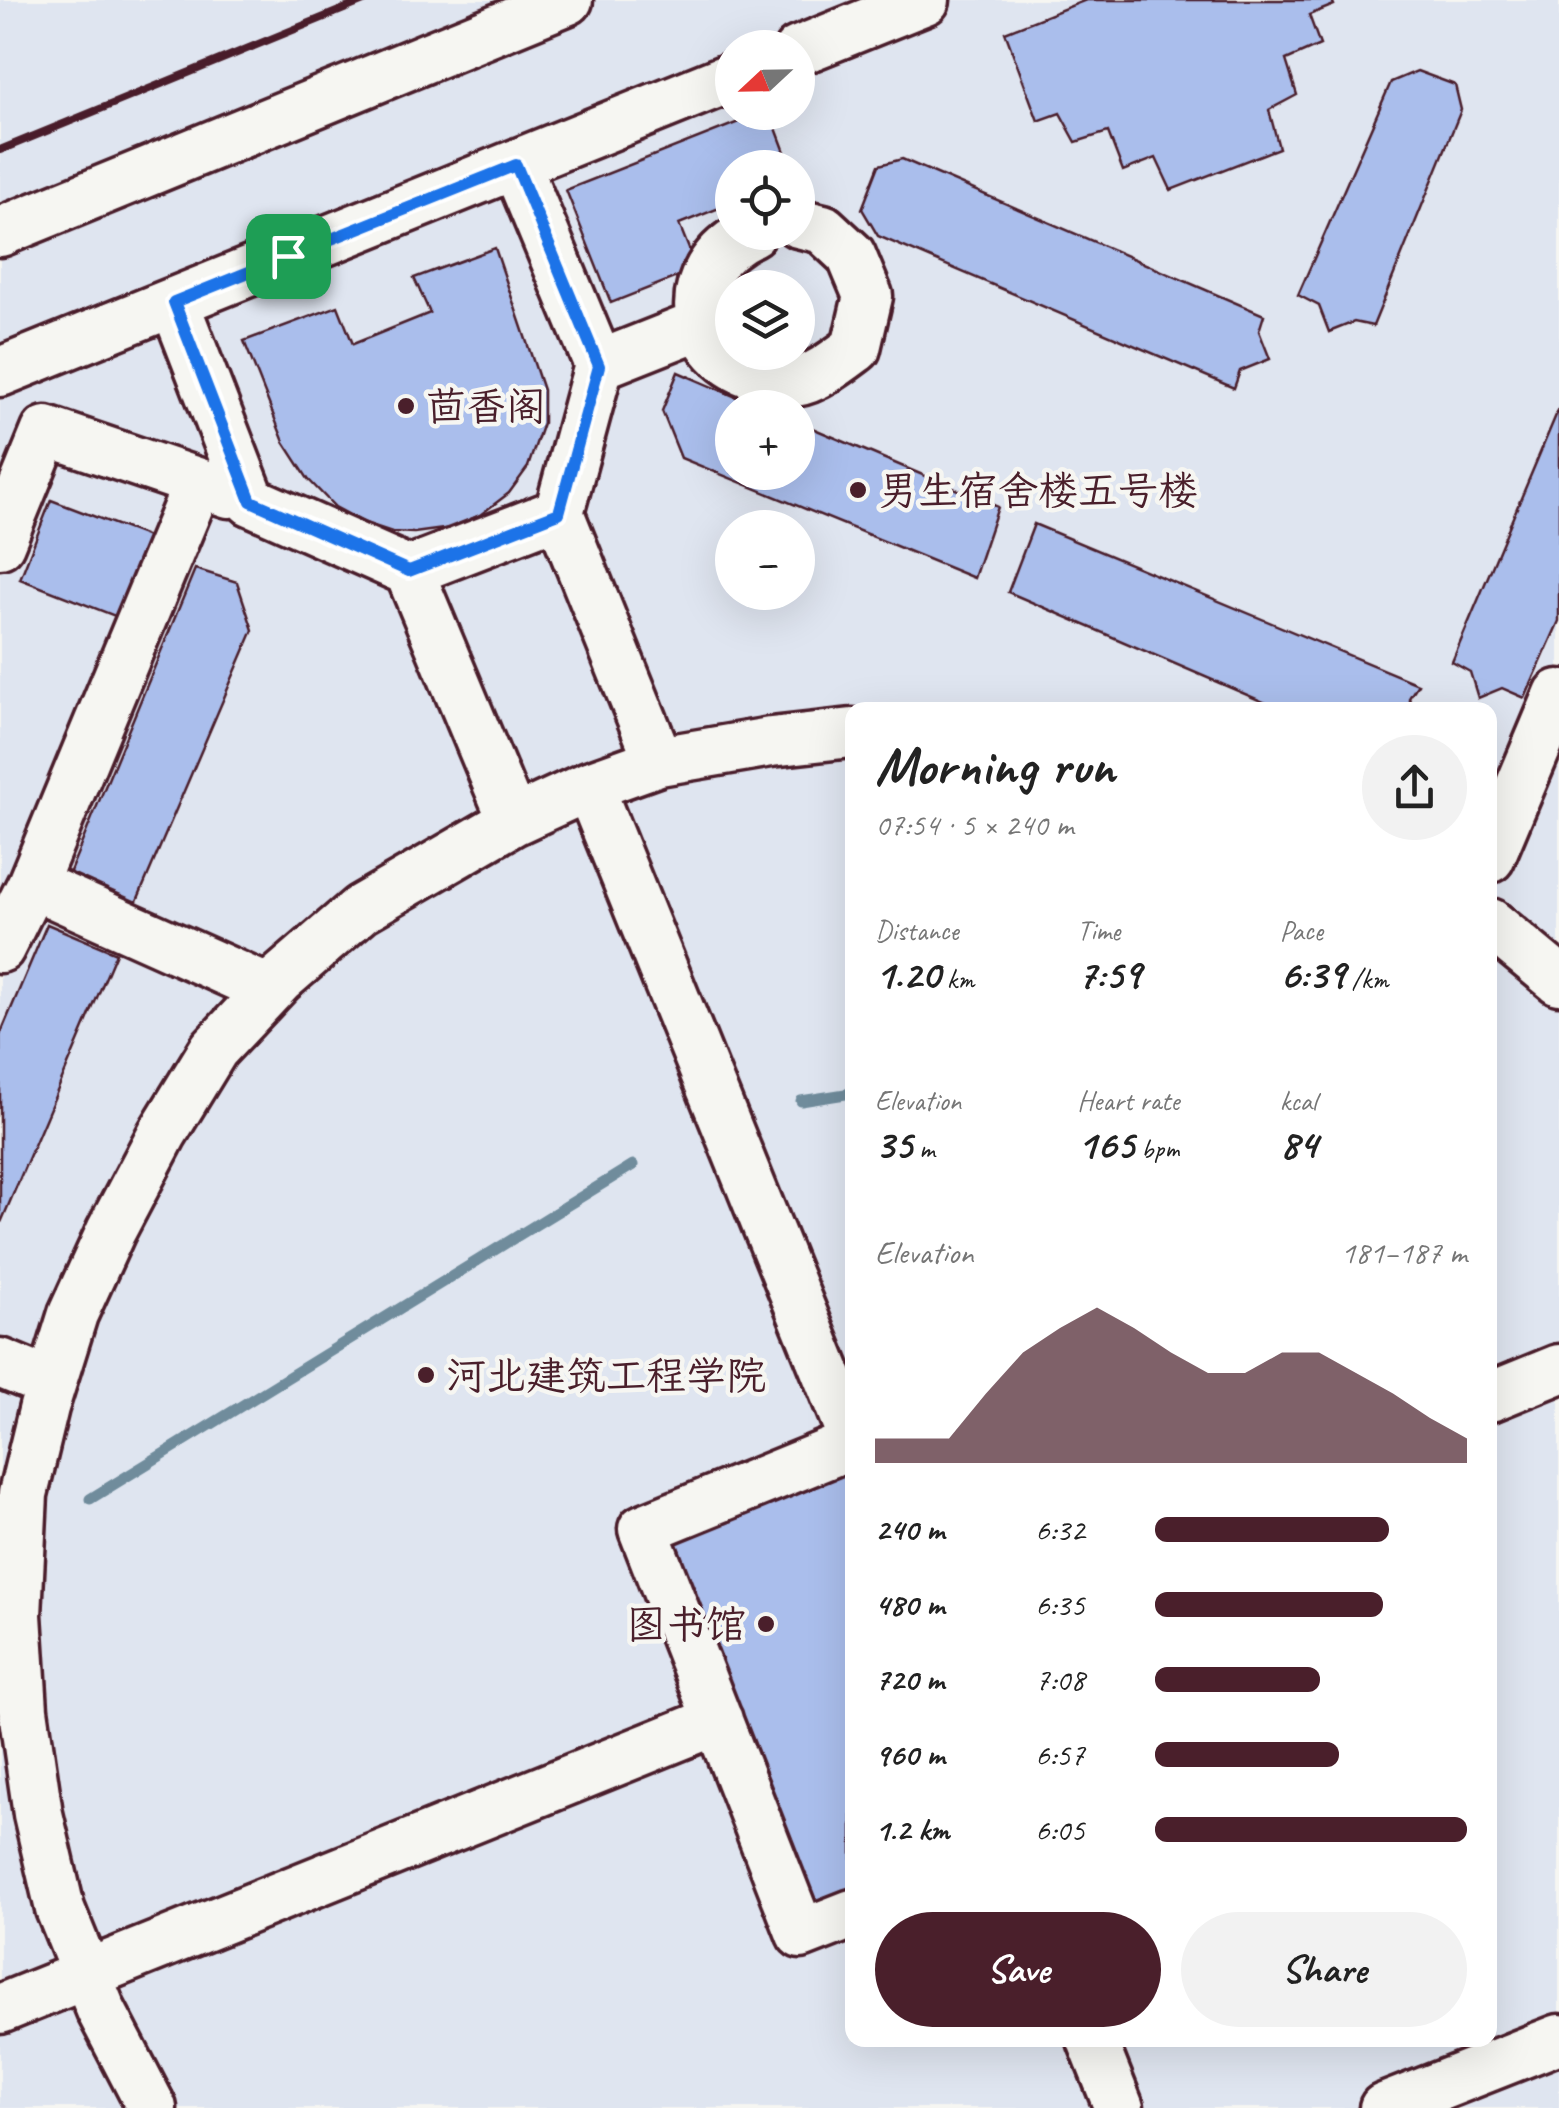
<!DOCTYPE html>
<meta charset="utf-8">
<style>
body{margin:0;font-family:Caveat,"LXGW WenKai TC",sans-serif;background:#f2f2f2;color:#222;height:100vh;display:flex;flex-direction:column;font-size:38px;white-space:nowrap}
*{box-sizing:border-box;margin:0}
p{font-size:32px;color:#767676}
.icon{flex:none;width:55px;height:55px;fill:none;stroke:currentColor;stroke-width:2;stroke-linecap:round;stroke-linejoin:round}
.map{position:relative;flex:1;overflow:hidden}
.side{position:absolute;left:845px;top:702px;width:652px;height:1345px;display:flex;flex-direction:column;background:#fff;border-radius:20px;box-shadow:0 10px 40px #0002}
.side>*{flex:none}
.needle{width:65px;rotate:248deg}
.tools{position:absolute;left:715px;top:30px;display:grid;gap:20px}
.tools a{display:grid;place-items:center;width:100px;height:100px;border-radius:50%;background:#fff;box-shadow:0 10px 40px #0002;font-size:50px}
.pin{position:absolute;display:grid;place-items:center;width:85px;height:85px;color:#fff;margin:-42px;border-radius:20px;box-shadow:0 5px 15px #0006}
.round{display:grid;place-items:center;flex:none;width:105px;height:105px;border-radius:52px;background:#f2f2f2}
.summary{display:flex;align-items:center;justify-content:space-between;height:170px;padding:0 30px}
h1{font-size:55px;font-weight:700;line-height:75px}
.figures{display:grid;grid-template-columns:repeat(3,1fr);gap:15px;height:170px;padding:10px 30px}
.figures div{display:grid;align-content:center}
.figures b{font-size:42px;font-weight:700}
.figures small{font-size:28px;font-weight:400}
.figures p{font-size:28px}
.chart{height:280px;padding:20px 30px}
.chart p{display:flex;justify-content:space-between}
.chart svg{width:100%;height:180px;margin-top:10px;fill:#4a1f2b;opacity:.7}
.cta{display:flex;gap:20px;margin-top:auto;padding:20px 30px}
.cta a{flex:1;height:115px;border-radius:60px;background:#4a1f2b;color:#fff;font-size:40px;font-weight:700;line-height:115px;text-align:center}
.cta a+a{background:#f2f2f2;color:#222}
ul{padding:0 30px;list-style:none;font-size:32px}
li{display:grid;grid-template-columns:160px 120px 1fr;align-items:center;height:75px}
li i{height:25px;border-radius:12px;background:#4a1f2b}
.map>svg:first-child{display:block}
.built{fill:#dfe5f0;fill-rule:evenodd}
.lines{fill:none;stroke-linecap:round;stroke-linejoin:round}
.stream{stroke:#6f8c9c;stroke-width:11}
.building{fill:#aabeec;stroke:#4a1f2b;stroke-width:2.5}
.minor-casing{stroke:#4a1f2b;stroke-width:55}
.minor{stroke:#f6f6f2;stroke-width:48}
.rail{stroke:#4a1f2b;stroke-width:8}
.route-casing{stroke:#fff;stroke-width:20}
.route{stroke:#1a73e8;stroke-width:12}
.poi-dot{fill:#4a1f2b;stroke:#f6f6f2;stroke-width:4}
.labels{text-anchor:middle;stroke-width:9;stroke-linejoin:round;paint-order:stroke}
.poi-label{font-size:40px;fill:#4a1f2b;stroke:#f6f6f2;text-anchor:start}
</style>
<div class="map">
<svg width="1559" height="2108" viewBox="0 0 1559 2108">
<rect width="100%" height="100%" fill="#f6f6f2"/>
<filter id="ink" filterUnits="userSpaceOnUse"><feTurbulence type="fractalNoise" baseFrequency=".01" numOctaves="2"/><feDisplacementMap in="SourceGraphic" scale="20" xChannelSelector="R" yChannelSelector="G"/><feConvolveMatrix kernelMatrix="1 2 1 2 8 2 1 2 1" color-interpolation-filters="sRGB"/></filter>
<g filter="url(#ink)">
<path class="built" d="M0,0h1559v2108h-1559zM732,48h66v64h-66zM732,168h66v64h-66zM732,288h66v64h-66zM732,408h66v64h-66zM732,528h66v64h-66zM852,710h638v1330h-638z"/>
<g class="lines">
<path class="stream" d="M801,1101l51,-8
M90,1499l543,-334"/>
</g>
<path class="building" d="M1086,0h246l2,5 -25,10 11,30 -34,15 11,35 -28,15 10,38 -108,42 -15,-32 -33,13 -15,-39 -32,10 -16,-29 -22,8 -33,-89z
M1417,71l38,14 6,25 -88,216 -19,-4 -25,10 -10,-26 -21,-11 93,-213z
M764,112h6l21,56h-59v35l-53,21 18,45 -86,34 -45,-113z
M902,159l362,156 -5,16 11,28 -30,12 -6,17 -356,-152 -16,-27 17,-44z
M495,248l48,142v33l-15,44 -19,26 -29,22 -29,13 -37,5 -22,-1 -27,-9 -30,-16 -27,-28 -24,-37 -40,-101 94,-35 15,38 77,-31 -16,-35z
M678,372l84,36h-30v64h66v-50l200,85 -24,71 -293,-120 -19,-47z
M1559,408v213l-34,77 -23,-10 -24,10 -8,-26 -18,-10z
M51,500l100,38 -31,80 -100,-39z
M1034,524l384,160 -9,14 5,12h-132l-274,-118z
M195,569l42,13 16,48 -120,280 -67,-29z
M47,924l69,29 -116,272v-190z
M852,1444v470l-51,20 -158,-405z"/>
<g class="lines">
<defs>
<path id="minor" d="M798,51l127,-51
M0,232l568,-232
M752,232c-79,37 -67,134 20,146 7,1 17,5 23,4 21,-3 45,-22 61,-34l12,-52 -17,-41 -28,-26 -25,-6
M174,302l77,199 158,70 104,250
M599,365l101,-40
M0,372l732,-295
M559,513l100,248
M0,544l46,-113 183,62
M409,571l150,-58 40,-148 -83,-200
M589,786l263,650
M1490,858l69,-164
M32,884l237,106
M1490,923l69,57
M0,948l32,-64 166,-401
M0,1363l51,21
M1490,1397l69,-28
M852,1444l-209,85 158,405 51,-20
M0,2009l718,-289
M1092,2040l27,68
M152,2108l-51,-98 -41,-101 -22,-95 -15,-104 -6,-95 6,-121 21,-87 29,-93 38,-83 51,-97 52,-85 66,-70 81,-70 152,-88 76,-35 70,-25 112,-19 81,-9
M1384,2108l175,-69"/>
</defs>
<use href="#minor" class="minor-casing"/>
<use href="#minor" class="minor"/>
<path class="rail" d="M0,150l366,-150"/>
</g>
</g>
<g class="lines" filter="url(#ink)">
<defs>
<path id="route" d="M516,165l83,201 -40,147 -150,58 -158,-70 -77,-199z"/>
</defs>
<use href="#route" class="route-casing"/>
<use href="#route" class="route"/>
</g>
<g class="poi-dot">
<circle cx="406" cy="406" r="10"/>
<circle cx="858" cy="490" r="10"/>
<circle cx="426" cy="1375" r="10"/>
<circle cx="766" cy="1624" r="10"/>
</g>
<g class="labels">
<g class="poi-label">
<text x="426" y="420">茴香阁</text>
<text x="878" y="504">男生宿舍楼五号楼</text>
<text x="446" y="1389">河北建筑工程学院</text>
<text x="746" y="1638" text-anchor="end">图书馆</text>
</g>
</g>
</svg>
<div class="tools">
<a><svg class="needle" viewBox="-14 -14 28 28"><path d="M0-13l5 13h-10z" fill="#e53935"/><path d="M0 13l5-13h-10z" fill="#767676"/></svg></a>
<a><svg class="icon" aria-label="locate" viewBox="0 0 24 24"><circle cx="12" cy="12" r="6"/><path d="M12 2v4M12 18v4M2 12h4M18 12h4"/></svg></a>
<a><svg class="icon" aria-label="layers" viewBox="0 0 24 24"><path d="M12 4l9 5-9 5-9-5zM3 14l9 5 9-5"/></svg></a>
<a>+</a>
<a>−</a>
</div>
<div class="pin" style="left:288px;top:256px;background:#1e9e55"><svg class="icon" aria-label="arrive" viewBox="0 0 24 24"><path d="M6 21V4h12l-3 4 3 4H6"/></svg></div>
<section class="side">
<div class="summary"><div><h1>Morning run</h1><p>07:54 · 5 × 240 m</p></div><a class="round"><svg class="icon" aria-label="share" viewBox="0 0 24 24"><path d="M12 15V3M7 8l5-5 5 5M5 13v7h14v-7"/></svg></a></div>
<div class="figures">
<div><p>Distance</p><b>1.20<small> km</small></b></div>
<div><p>Time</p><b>7:59</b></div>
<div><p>Pace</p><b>6:39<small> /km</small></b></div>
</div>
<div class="figures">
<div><p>Elevation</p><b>35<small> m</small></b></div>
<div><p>Heart rate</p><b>165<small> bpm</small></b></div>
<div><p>kcal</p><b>84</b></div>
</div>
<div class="chart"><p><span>Elevation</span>181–187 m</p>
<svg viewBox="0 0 160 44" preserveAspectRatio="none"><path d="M0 44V38L10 38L20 38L30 27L40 17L50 11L60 6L70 11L80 17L90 22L100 22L110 17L120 17L130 22L140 27L150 33L160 38V44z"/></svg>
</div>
<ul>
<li><b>240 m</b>6:32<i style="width:75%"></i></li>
<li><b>480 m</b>6:35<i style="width:73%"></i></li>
<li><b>720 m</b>7:08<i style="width:53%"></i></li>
<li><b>960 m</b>6:57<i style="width:59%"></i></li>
<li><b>1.2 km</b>6:05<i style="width:100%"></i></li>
</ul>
<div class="cta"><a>Save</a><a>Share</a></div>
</section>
</div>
